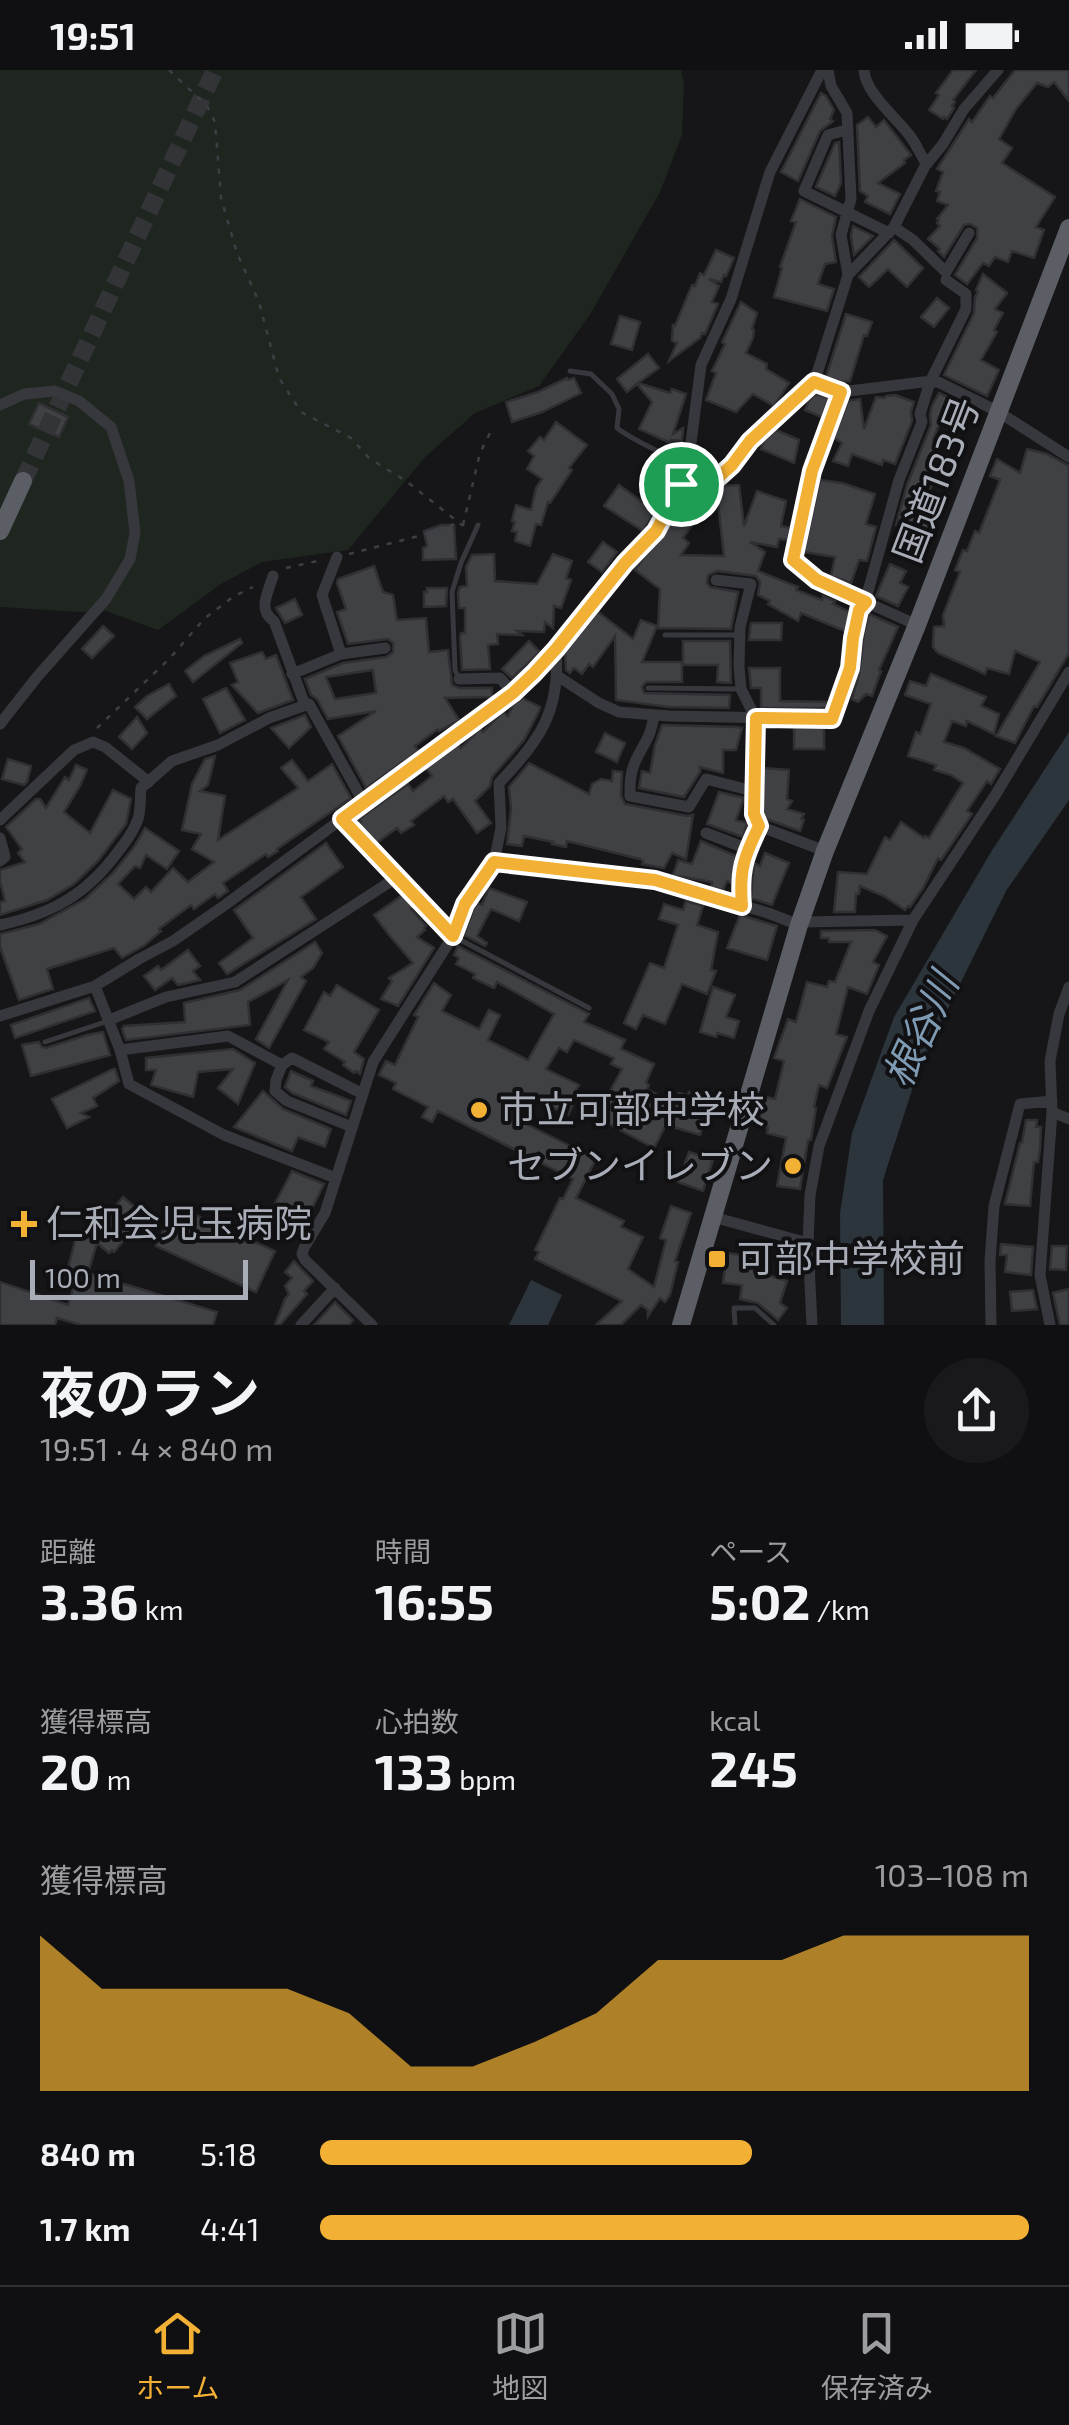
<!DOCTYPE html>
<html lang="ja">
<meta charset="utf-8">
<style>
body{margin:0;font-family:"Exo 2","Noto Sans JP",sans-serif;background:#19191b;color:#f1f3f6;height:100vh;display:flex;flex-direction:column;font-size:38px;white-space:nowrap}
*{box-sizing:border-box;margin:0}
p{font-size:32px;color:#9c9d9f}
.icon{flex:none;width:55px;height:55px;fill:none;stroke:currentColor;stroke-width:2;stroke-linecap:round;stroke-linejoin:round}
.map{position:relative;height:1255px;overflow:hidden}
.drawer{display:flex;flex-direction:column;background:#101012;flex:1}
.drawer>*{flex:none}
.scale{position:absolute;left:30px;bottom:25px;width:218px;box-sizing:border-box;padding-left:10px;border:5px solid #a8adb8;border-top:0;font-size:28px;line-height:35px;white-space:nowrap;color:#a8adb8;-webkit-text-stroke:8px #111113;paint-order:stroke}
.pin{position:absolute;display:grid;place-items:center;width:85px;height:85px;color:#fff;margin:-42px;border:5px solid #fff;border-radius:50%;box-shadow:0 2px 10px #0007}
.round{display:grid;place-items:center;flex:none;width:105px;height:105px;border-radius:52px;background:#19191b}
.head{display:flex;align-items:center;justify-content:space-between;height:170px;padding:0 40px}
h1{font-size:55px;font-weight:700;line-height:75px}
.metrics{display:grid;grid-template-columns:repeat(3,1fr);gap:15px;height:170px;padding:10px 40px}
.metrics div{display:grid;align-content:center}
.metrics b{font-size:50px;font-weight:700}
.metrics small{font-size:28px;font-weight:400}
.metrics p{font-size:28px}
.chart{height:280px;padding:20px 40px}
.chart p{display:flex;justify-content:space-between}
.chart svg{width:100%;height:180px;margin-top:10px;fill:#f2b134;opacity:.7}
ul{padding:0 40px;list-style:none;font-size:32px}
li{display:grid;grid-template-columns:160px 120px 1fr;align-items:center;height:75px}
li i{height:25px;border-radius:12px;background:#f2b134}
.status{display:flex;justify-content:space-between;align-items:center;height:70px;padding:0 50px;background:#101012;direction:ltr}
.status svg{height:28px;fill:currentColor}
.tab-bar{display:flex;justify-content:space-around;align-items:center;height:140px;border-top:2px solid #303032;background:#101012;font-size:28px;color:#9c9d9f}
.tab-bar a{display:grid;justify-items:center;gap:5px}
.tab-bar .on{color:#f2b134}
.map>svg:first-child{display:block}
.green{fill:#1e261f}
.water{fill:#2c353c}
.building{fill:#404145;stroke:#303034;stroke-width:2.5;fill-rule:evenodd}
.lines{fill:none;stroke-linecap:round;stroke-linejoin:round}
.trunk-tunnel{stroke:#333438;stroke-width:18;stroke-dasharray:18 9;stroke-linecap:butt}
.path{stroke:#3d3f44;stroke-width:2.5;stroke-dasharray:5 8;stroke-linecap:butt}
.service{stroke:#37383d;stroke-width:5}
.minor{stroke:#37383d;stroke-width:11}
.trunk{stroke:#5b5e65;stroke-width:18}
.route-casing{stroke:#fff;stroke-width:20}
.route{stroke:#f2b134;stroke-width:12}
.poi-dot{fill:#f2b134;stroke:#111113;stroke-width:4}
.labels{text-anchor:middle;stroke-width:8;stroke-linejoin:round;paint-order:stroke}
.street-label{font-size:38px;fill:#a8adb8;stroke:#111113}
.poi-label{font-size:38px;fill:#a8adb8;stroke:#111113;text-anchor:start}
.water-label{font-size:40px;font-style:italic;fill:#7f9bb3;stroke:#111113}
</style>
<div class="status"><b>19:51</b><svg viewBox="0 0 49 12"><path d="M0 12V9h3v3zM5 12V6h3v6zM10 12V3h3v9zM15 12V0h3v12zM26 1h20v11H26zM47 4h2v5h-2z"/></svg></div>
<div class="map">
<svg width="1069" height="1255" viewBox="0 0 1069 1255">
<rect width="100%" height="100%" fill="#161618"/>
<path class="green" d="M0,0h681l3,14 -2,51 -22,57 -69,121 -52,73 -64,27 -50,44 -77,93 -86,12 -41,22 -63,46 -52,-19 -27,1 -79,-5z"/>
<path class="water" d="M1069,662v68l-63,91 -86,174 -37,115 1,145h-43l-1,-112 12,-80 42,-116 97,-165z
M531,1210l31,15 -14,30h-39z"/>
<path class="building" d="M953,0h23l-23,30 2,2 -3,4 2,2 -7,11 -3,-2 -1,2 -14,-9 10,-15 -3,-2z
M1015,0h54v31l-15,-19 -6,5 -11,-4 -21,26 -17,30 13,9 -10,15 53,34 -19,30 8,3 -10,28 -22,-7 -4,11 -13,-5 -6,9 -6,-3 -16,21 -12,-9 22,-37v-10l-7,-4 -6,1 -20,32 -6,-6 2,-2 -12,-10 12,-13 -3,-3 2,-3 -2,-1 11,-14 -11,-4 3,-9 -4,-1 7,-19 -6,-3 32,-50 3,3 18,-26 3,2z
M821,23l5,3 8,14 -4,9 3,2 -13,10 -22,50 -17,-9z
M868,47l8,10 8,-7 27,35 -7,5 1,3 -27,20 22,11 -10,20 -25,-12 3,-6 -8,-5 -3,-66z
M839,72l2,41 -6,13 -19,-9 19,-44z
M800,129l36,18 -4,19 4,26 -11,2 -7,20 16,5 -7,22 -53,-14 8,-29 -2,-1 16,-45 -5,-1z
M853,156l20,10 -19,19 -3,-20z
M894,170l29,28 -16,19 -19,-18 -19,18 -10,-10z
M716,180l18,8 -8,18 -2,-1 -3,7 -12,-3 10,7 -7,16 6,2 -13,30 -3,-1 -2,5 -31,23 8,-18 -5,-2 1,-16 2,1 17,-41 3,1 5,-13 4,2z
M983,204l24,19 -12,16 8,4 -9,17 3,2 -16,28 18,10 -12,26 -43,-21 30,-62 1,-16 3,-5 -2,-2z
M937,228l12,10 -15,19 -13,-10z
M741,232l16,11 -5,16 2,1 -1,8 -7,15 21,11 -1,5 23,14 -15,23 -21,-12 -17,18 -30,-12 10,-27 -4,-2 13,-27 -3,-2z
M846,244l26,8 -5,14 -3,-1 -14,46 -8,1 -16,-5z
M620,246l20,6 -8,28 -21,-6z
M648,284l11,14 -21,15 32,10 2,-4 14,5 -13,40 10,-6 -1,13 -11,-1 -1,3 -31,-14 13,-27 -15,-18 -10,8 -10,-13z
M567,308l1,2 6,-2 7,15 -39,19 -30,10 -6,-20 32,-10z
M939,323l27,13 -10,20 -15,-7 -8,21 4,2 -2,7 2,1 -8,22 6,6 -13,29 17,8 -13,35 -25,5 9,-24 -14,-6 11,-40 24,-60 -1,-11 2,-8z
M816,324l13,4 -7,19 -17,-7 4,-10z
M895,325l19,7 -3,10 1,9 -17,43 -12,-4 -1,5 -30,-11 -4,12 -15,-5 9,-18 -8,-5 14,-37 12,-2 4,30 12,-32 9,1 1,-2z
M39,333l29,14 -9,20 -30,-13z
M556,352l31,23 -18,23 3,2 -22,33 -2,-1 -7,23 -5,-1 -6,22 -15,-5 2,-9 -5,-1 3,-9 -3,-1 4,-16 15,5 5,-22 6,-9 -15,-10 7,-13 -6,-5 12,-14 4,3z
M776,360l23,10 -5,23 -33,-14 3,-8z
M1027,379l20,5 22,12v187l-32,54 -3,-1 -19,37 -19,-7 44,-74 -25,-11 -6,23 -22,-6 -2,6 -47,-21 -5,-6v-6l1,-14 10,-1 -1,-11 17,-43 -5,-2 8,-20 4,1 8,-20 4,2 21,-53 -10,-4 7,-17 23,14z
M820,410l22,3 33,11 -9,30 10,3 -9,34 -8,-1 -8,23 -20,-7 4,-19 -31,-5z
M619,415l36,26 -12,20 -39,-25z
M739,415l5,41 13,-35 29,10 -5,25 9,2 -2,12 -9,-1 -2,8 -27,-5 15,10 -7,19 40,16 -2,3 26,10 1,-4 12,5 -2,3 17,8 -5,23v-4l-44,-18 -3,8 -30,-17 2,-3 -12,-6 2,-13 -4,-6 -39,-5 -9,4 -1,8 3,4 28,5 -7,37 -73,-1 2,-39 -25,-19 10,-14 18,-20 24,-43 25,-1 10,-6zM717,424l7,62 -43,-1 8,-12 -6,-5 15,-21 3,2z
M441,455h13l2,34 -33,1v-12l4,-2 -3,-15z
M603,472l14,10 -15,20 -14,-10z
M494,484l1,27 42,3 16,-30 19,7 -6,17 5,2 -10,28 -7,-2 -1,22 -8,-6 -1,10 -27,-1 5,4 -25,-1 1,10 -10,1 2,24 -28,1 -2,-33 1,-4h4v-25h-6l-1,-15 2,-6 7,-1 -1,-19 6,-12z
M890,494l16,7 -6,12 8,4 -10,19 -22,-10z
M374,496l9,26 10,3 4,25 29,-2 3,34 19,-2 4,35 7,3h33v9l-47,1 14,22 -20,11 -1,-2 -23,17 3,5 -52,37 -28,-52 38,-25 -48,8 -11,-20 -6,-4 -6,-16 38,-16 43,-6 7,-5v-9l-5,-4 -40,5 -11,-32 9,-3 -9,-26 1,-4zM373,600l3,23 -41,6 -9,-22z
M427,518h20l-1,18 -22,1v-15h3z
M295,529l7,16 -17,8 -9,-15z
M598,542l35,27 8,-19 16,6 -15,36h40v20h-36l-4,5 2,6 86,2 -1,13 -60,-1 -53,-7 -1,-64 -22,31 -4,-3 -7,10 -8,-6 -4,5 -4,-3 -1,-18z
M869,544l29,13 -19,43 2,1 -9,25 -6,-2 -8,8 -6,-3 7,-25 5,-41z
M751,553h31l-1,17h-32z
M103,556l11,10 -22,22 -10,-9z
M240,569l2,4 -49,39 -8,-11 19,-15z
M529,571l11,11 -28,26 -10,-9z
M683,571h47l1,42 -14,-1 1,-17h-35z
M262,582l4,7 10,-4 17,45 -35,13 -26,-28 6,-3 -8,-19z
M749,598h31v33l49,1 -2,6h-66v-20h-10z
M931,604l55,23 -5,9 18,8 -5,20 -27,-13 -1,5 -14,-5 -8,21 20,6 36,21 -9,15 -4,-3 -20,30 5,3 -31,46 -3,-2 -15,30 -13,19 -2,-1 -3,4 -21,-14 -24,-10 -1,8h-3l-1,18h-21l4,-40 29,2 18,-37 5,3 11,-18 23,16 1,-2 4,2 34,-55 -12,-8 -17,-5 2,-5 -28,-9 8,-24 4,2 11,-30 -26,-9 5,-14 16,5z
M169,614l7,12 -29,23 -12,-12 12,-11z
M226,618l19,32 -25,13 -17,-34z
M522,628l18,9 -1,4 -15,29 -32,37 -2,9 -15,15 16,22 -14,10 -24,-34 -5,3 -4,-6 -33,25 3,4 -13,8 -4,-5 -22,16 -17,-20 3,-2 -2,-3 49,-35 5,7 19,-15 -6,-8 32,-23 3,3 19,-19 3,3 20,-20 5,4 5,-11z
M305,645l6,12 -22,21 -18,-20z
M137,647l10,16 -15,16 -13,-12z
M662,655l74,2 6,1 -6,22h-13v23l-23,-6v5l-16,25 -45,-9 3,-17 8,2 5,-28z
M794,658h30v21h-30z
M605,663l20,10 -8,19 -21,-10z
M215,686l-7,29 -8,6 25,5 -7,44 80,-52 -17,-20 11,-8 16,21 24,-17 19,34 -74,51 1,2 -10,6 -2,-3 -43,29 5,8 -10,7 -3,-4 -21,15 -3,-4 -32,24 2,2 -16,14 -23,13 -8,-10 -67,21 6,20 -34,11 -19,-53v-13l39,-10 46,-25 27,-25 22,-27 11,-19 34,23 -12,18 -21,-14 -6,13 -5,-2 -17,18 16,15 12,-12 5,5 22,-24 15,14 26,-20 -22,-13 9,-15 -19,-4 10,-46 13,-25z
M8,689l23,7 -4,16 -3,3 -22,-6z
M529,693l60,31 3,-10 9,-5 11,2 1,-10 9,1 -1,24 4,8 62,12 6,-1 -7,44 -14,-6 -8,15 -22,-4 1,-3 -3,-2 -73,-18 -1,6 -14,-3 1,-2 -29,-6 -2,10 -15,-2 4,-35 -2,-22z
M76,695l11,5 -7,16 -16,26 26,21 23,-43 18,9 -5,25 -28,37 -24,23 -27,16 -47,15v-13l5,-1 -5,-20v-11l25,-8 -7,-9 4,-4 -16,-22 30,-28h4l6,9 19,-31 4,3z
M763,698l26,2 -2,29 5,2 -5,8 17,5 -3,5 3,1 -4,11 -34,-12 -3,-7z
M719,722l25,6 -8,22 11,3 -4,14 -36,-13z
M701,771l35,15 -4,27 -5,-2 -4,9 -12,-3 1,-5 -39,-7 5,-15 14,4z
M326,773l17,24 -42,30 15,22 -89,55 -8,-11 34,-25 -19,-28z
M765,783l24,10 -17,42 -21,-7 3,-35 6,3z
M489,818l38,14 -8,19 -28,-12 -14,27 10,7 -2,3 -21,-11 10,-27 3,-5 5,2z
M404,824l11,13 -4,2 15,17 -2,2 1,2 -8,7 17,11 -36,58 -17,-7 11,-18 -3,-3 24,-15 -24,-28 -15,-20z
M686,831l17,5 -6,19 21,7 -7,38 5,1 -9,23 -25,-10 -17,40 -22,-9 -7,14 -12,-6 26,-60 14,5 14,-43 -19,-6 5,-15 19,6z
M740,845l37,11 -10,34 -40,-12z
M875,860l12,6 -14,26 6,3 -12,29 -19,-7 -12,47 11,3 -20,51 -8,-3 -5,22 2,1 -5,32h-3l-8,49 -23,-3 9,-48 -19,-5 1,-5 -11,-3 9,-28 9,2 9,-38 -10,-3 14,-39 8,3 11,-40 20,5 2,-6 6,1 16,-40h-22v-4h-8v-7z
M315,872l7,11 -9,15 -12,9 5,4 -37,67 -13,-9 32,-59 -40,22 2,23 -124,15 -4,-11 2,-3 61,-4 -1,-19 56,-13z
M458,876l131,68 -5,8 41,18 -4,9 33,15 -8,19 3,2 -2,4 29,16 3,-12 9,3 1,-4 22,6 -11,37 -34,-10 -12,23 -58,-31 26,-48 -11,-5 3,-6 -40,-18 -7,12 -8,-4 -13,21 33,16 -6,11 3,2 -8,17 -45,-22 -11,24 84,42 -20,39 48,23 -3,6 22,10 -15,32 26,18 12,-47 -6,-2 11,-32 20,7 -16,48 3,1 -8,33 -5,7 -5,-4 -12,18v-6l-7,-5 -20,20h-25l26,-24 -87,-42 4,-7 -4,-2 25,-52 3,1 10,-20 -135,-68 -6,11 -10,-5 6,-10 -35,-18 3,-6 -17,-8 7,-14 9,4 23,-48 -4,-2 20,-32 17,12 -9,16 37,18 10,-19 11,5 -12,25 40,20 26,-46 -57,-32 -3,6 -21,-10 2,-4 -19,-10 3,-6 -5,-3z
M188,880l12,16 -7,5 7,9 -22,5 -6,-7 -17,12 -11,-14 14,-10 3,4z
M337,915l42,25 -25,42 10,7 -4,15 -4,-3 -2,2 -11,-8 2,-3 -21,-13 5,-7 -25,-12 20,-38 6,4z
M713,917l22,8 -9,22 13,4 -5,17 -17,-5 -1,4 -16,-5z
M89,928l6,13 -80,27 -4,-13z
M103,962l7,23 -79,21 -9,-31 17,-3 3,5 4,1 41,-13z
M233,979l22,14 -17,41 -20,-16 15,-19 -35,3 -5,25 -42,-12 5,-15h-10v-12z
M113,999h2l4,12 -26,17 4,8 -16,7 8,4 -22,11 -15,-29z
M291,1001l22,10 -2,5 40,15 -5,14 -54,-22 -7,-6z
M263,1021l20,18 48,20 -6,18 -27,-10 -6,14 -58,-24z
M1026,1050h11l-1,7h5l-1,22 -2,13h-4l-4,44 -25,-2 15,-61h2z
M689,1082l24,8 -10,31 -25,-9z
M292,1101l32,13 -23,47 -32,-16z
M123,1127l20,17 -3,4 2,1 -28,33 -2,-2 -3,3 -12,-10 -9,30 129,39 -4,13h-132l-24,-7 -2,7h-55v-43l68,23 7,-23 -10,-2 11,-43 9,2 4,-2z
M175,1136l100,45 -19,41 -100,-46z
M1001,1174l32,3 -2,28 -26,-3 2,-17h-7z
M1052,1176h15l-1,24 -16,-1z
M727,1183l28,4 -1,14 33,10 -7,22 7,5 -9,12 -20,-17 -18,-4 2,-14 -19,-2z
M294,1191l19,20 -9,10 3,3 -27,31h-5l10,-26 4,-5 -4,-8 7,-8 -7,-6z
M1069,1219v36h-9l-7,-32z
M1033,1220l4,19 -25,2 -2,-19z
M335,1232l18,18 -4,5h-35z"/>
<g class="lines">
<path class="trunk-tunnel" d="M23,411l192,-411"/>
<path class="path" d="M169,0l38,36 8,16 6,76 16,55 22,49 20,76 22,34 50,26 18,20 37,23 56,44h3
M463,455l17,-72 11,-22
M349,484l81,-21 27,-10
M286,498l36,-8
M97,658l73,-70 35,-40 28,-21 20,-10"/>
<path class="service" d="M570,301l21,3 21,20 7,15 -2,19c20,15 44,24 67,36
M665,565h72
M458,606l-3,-6 -3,-78 9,-29 17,-38
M648,618l92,1
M344,751l109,115 136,72
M45,972l63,-21
M735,1255l-1,-17h21l19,17"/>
<path class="minor" d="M828,0l3,16 16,27 4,86 -10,36 7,40
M864,0c1,23 33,48 46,66 7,9 10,19 17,28
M846,60l-18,5 -24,56 85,42
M894,157l19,13 33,32 23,-39
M814,313l27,9 -29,79 -19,89 24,20 100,45
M841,322l82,-10h15l59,29 72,46
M0,335l24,-11 31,-3 24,10 32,26 18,54 6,52 -5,26 -24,40 -69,78 -37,47
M681,414l31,-1 20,-18 18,-24 64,-58 34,-108 46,-48 31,-61 18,-22 21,-35 34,-39
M337,487l-15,38 19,59
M273,506c-5,17 -16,34 1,45l31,84
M716,510l35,4 -11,43 -1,39 2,23 15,30 -3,72 1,23 5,12 66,25
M292,604l49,-20 44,-6
M559,607l40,26 20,9 50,4 163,3c10,-16 16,-37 19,-54 3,-22 2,-45 14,-63l34,-122 23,-58 -2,-8 10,-32 36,-73v-15l-20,-14
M459,609l41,-1 13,15
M654,645c-3,23 -10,27 -19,47 -5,11 -5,23 -5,34l59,11 17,-28 47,12
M0,750l74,-70 19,-8 12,5 44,35
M706,763l42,16
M0,768l5,19 -5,4
M494,792l161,18 113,33 31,12
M742,835c-3,-35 2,-48 17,-79
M800,852l113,-2
M0,855c51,-11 86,-30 117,-72 8,-10 17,-22 21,-34 3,-9 2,-21 3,-31l31,-27 46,-16 51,-27 40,-14 55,99
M95,916l25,64 9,34 95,51 112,43
M0,946l95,-30 44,-27 34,-18 52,-36 288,-212 43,-44 69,-86 30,-32 26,-47 8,-26 12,-93 30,-66 39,-127 52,-102
M109,950l57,-23 69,-15 161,-104
M120,980l108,-14 54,29 10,-7 71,36
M282,995l-6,15 -1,11 12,10 65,26
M1052,1042l17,7
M713,1147l95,26
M301,1255l34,-37
M372,1255l-67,-65 -3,-6 2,-6 21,-35 48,-151 80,-126 12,-32 29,-42 7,-34 -2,-45c41,-42 62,-73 57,-134
M812,1255l-4,-82 2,-48 9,-49 50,-135 44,-91 83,-126 73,-122
M991,1255l-1,-64 4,-55 26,-102 32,-3
M1050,1255l-10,-50 12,-163 -2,-51 9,-47 10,-27"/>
<path class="trunk" d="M0,461l23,-50
M681,1255l118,-400 26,-74 92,-226 152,-397"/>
</g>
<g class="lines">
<defs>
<path id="route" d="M814,312l27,10 -29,79 -19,89 24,20 49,22 -7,8 -6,28 -3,30 -18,51 -76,-1 -2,96 5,12c-15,31 -20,44 -17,80l-87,-26 -161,-18 -29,42 -12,32 -111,-117 171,-126 21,-20 22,-24 69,-86 31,-32 25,-47 31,-1 20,-18 18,-24z"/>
</defs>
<use href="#route" class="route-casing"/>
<use href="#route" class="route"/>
</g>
<g class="poi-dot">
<circle cx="479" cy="1040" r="10"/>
<circle cx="793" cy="1096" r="10"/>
<path d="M19 1139h10v10h10v10h-10v10h-10v-10h-10v-10h10z"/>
<rect x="707" y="1179" width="20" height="20" rx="5"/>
</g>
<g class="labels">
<g class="street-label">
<text transform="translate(937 410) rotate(-69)" y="13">国道183号</text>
</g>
<g class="poi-label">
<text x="499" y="1053">市立可部中学校</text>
<text x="773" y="1109" text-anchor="end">セブンイレブン</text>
<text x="46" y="1167">仁和会児玉病院</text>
<text x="737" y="1202">可部中学校前</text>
</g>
<g class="water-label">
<text transform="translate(921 960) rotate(-65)" y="14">根谷川</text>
</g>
</g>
</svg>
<div class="scale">100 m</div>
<div class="pin" style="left:681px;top:414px;background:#1e9e55"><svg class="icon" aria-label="arrive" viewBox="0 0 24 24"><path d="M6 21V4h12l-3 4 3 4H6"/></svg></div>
</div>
<section class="drawer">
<div class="head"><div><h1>夜のラン</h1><p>19:51 · 4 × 840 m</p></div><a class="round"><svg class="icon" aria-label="share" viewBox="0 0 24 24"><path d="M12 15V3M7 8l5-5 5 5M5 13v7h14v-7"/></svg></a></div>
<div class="metrics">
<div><p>距離</p><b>3.36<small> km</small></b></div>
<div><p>時間</p><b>16:55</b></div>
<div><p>ペース</p><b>5:02<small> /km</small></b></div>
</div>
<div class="metrics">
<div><p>獲得標高</p><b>20<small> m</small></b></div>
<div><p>心拍数</p><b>133<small> bpm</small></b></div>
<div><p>kcal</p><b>245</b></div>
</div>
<div class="chart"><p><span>獲得標高</span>103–108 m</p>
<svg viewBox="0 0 160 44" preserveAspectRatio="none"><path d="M0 44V6L10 19L20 19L30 19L40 19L50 25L60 38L70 38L80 32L90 25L100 12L110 12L120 12L130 6L140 6L150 6L160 6V44z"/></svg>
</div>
<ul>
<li><b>840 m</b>5:18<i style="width:61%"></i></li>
<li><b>1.7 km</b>4:41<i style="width:100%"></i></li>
</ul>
</section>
<nav class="tab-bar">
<a class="on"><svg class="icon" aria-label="home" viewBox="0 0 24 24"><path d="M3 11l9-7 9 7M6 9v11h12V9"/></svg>ホーム</a>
<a><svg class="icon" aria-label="map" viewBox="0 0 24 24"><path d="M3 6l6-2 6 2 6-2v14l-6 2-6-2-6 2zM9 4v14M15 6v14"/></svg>地図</a>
<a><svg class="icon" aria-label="saved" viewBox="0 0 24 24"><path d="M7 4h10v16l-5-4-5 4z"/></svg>保存済み</a>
</nav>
